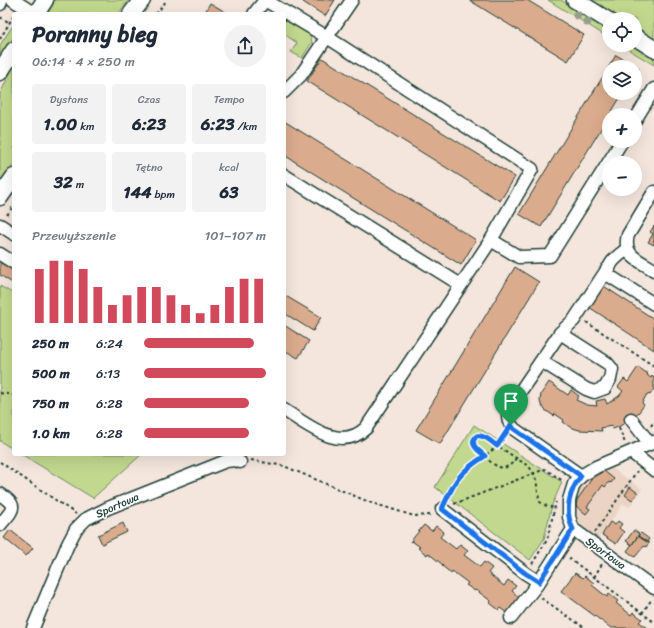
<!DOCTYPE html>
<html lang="pl">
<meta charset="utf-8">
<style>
body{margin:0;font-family:Sriracha,sans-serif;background:#f2f2f3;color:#1f2937;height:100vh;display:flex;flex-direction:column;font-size:15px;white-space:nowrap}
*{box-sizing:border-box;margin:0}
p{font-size:13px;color:#747a83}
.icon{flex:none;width:22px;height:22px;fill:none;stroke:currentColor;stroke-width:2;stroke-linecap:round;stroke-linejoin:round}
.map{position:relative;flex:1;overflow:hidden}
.details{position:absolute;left:12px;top:12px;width:274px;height:444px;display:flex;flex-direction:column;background:#fff;border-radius:4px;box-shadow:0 4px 16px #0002}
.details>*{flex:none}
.tools{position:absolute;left:602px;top:12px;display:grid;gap:8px}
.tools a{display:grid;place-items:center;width:40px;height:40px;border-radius:50%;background:#fff;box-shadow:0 4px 16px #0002;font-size:20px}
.pin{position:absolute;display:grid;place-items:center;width:34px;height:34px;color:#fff;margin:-41px -17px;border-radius:50% 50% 50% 0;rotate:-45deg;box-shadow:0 0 4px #0007}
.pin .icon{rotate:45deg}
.round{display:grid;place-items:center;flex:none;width:42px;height:42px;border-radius:21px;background:#f2f2f3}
.overview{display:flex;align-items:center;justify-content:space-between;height:68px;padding:0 20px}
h1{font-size:22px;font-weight:700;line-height:30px}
.stats{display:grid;grid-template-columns:repeat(3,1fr);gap:6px;height:68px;padding:4px 20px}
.stats div{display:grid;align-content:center;border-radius:4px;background:#f2f2f3;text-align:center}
.stats b{font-size:17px;font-weight:700}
.stats small{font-size:11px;font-weight:400}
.stats p{font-size:11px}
.chart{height:112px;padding:8px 20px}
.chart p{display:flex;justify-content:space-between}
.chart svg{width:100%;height:72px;margin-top:4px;stroke:#d1495b;stroke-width:6}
ul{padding:0 20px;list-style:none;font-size:13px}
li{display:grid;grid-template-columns:64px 48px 1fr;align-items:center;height:30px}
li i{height:10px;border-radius:5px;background:#d1495b}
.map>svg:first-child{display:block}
.built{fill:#ecd4c5}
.green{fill:#c1d88e;stroke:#708a61}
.building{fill:#dbab8d;stroke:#1f3d34}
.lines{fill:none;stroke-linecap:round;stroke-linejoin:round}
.minor-casing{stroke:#1f3d34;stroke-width:15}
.major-casing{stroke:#1f3d34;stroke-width:19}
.path{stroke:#1f3d34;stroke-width:2;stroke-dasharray:3 3;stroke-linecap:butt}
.minor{stroke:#fff;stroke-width:12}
.major{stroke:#fff;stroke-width:16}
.tree{fill:#959e8c}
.route-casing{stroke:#fff;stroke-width:8}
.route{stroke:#1a73e8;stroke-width:5}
.labels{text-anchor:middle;stroke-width:3;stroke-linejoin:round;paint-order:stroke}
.street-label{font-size:11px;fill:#1f3d34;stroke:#fff}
</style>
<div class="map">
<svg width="654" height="628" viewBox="0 0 654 628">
<rect width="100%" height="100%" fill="#f4e6dd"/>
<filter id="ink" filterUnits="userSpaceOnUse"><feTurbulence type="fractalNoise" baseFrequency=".025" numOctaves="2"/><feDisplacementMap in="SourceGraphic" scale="8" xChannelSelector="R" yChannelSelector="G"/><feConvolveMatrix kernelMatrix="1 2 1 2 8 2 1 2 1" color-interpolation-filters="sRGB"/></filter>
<g filter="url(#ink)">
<path class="built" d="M609,466l33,23 -12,18 -7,-3 -25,36 -13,-9 -12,-18 1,-15 17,-25z"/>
<path class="green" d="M54,0h75l-11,14h-73z
M548,0h13l48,30v8z
M590,0h64v40l-19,-12v-9h-14z
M284,15c10,7 26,13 28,27l-10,16 -11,-6 6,-9 -13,-9z
M14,24v12l-14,22v-13z
M621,45h12l21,13v7z
M14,65v99l-14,19v-89z
M0,286l14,8v156l-14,-9z
M474,425l88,57 -10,23 -8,34 -14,21 -95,-73z
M21,454h121l-49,44z"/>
<path class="building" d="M304,0h31l-10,16 -22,-14z
M469,0h58l57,35 -16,26z
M210,3l19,11h-25z
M616,55l23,13 -4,6v-7h-26v26h14l-82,134 -22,-13z
M322,58l193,119 -15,24 -193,-120z
M284,121l192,119 -15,25 -177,-110z
M654,226v19l-6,-3 5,-8 -3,-2z
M0,262l14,8v14l-14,-9z
M515,267l24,15 -99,162 -24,-14z
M596,281l58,38v31l-65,-43z
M284,295l37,22 -8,14 -29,-18z
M284,325l25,16 -11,17 -14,-8z
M638,367l10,7 -1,1 4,3 1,-2 2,2v11l-4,6 -3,-1 -5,9 2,2 -5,7 -12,10 -9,5 -5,2 -1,-3 -11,2 1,3 -23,-1 -9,-3 -7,-5 1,-2 -9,-6 -1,2 -9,-6 -4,-5 -1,-4 1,-7 8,-12 19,13 3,-5 8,6 -3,4 11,5 10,1 -1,-5 9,-2 2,5 12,-8 4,-5 -5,-4 6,-8 4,3z
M604,471l10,8 -3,4 -2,-1 -4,5 -2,-2 -16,22 3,2 -4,5 -10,-8 1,-6 16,-23z
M630,487l8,6 -6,7 -7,-5z
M618,521l4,3 -3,4 5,4 -8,12 -14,-9 8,-13 5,3z
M123,523l4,9 -25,12 -4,-9z
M424,525l8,6 4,-5 8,6 -4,5 16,12 4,-5 8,6 -4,5 16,12 4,-5 8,6 -4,5 16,13 4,-6 8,6 -4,5 8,7 -13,15 -7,-5 -1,2 -9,-7 1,-2 -15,-11 -1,1 -9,-6 2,-2 -16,-12 -1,2 -9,-7 1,-1 -15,-12 -1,2 -9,-7 2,-1 -8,-6 -2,1z
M10,530l23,18 -7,8 -22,-18z
M634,530l5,4 -7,11 -6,-4z
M641,533l8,6 -2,3 -9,-6z
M638,536l11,7 -3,4 -2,-1 -9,11 -8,-6z
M575,573l8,5 2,-2 9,7 -2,2 15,12 2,-3 9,7 -2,2 15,12 2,-3 9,7 -3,3 9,6h-37l-50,-37z"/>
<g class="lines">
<defs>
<path id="minor" d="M13,0l22,14
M265,0l62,37 205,132 -41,71
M0,4l1,-4
M254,14l11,-14
M284,92l17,-17 51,-75
M635,120l19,-31
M284,175l177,110
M654,192l-26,43c-6,21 11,25 26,35
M0,225l14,9
M627,249c-9,7 -19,13 -19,26l46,29
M0,254l14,9
M541,361l45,28 8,3 11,-4 5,-9 2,-10 -5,-6 -47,-30
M284,410c24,15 56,43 82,18l125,-188 28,17 31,-1 72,-115
M631,419l19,25
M654,442l-58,25 -15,9 -7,8 -5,16v17l4,12 81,59
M631,452l23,18
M581,476l-67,-47c-6,-7 -7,-11 -5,-21l51,-75 14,-13 34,-52
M0,494c19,13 13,15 0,31
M442,509l83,64 14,9 34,-53
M511,618l28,-36
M33,628l35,-84 8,-15 10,-10 22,-11 118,-47 10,-1 4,2"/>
<path id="major" d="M575,0l34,21
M36,14l9,-14
M131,14l11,-14
M635,37l19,12
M0,72l14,-22
M0,197l14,-20"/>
</defs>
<use href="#minor" class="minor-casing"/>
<use href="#major" class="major-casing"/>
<path class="path" d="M156,14l11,-14
M0,17l10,6
M0,39l14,-24
M7,215l7,-10
M586,322l68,44
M0,393l14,2
M651,426l3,-5
M619,428l6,15
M516,458c-14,22 -28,1 -40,-11 -3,-3 -3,-8 1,-11h6l45,30c11,10 8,24 12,36l4,3 10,3
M251,460l33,6 85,36 45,14 18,-1
M0,462l76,52
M447,498l6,-14 10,-12 31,-23 10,-14
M454,504l91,-35 18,12
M595,532l42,-61
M569,558l85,64
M532,564l15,-24 9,-38
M594,577l8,-13
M541,598l44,30
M642,613l10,-14"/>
<use href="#minor" class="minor"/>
<use href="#major" class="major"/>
</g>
<g class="tree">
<circle cx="577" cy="15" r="4.5"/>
<circle cx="587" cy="22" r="4.5"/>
</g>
</g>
<g class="lines" filter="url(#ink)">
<defs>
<path id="route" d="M511,425l3,4 67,47c-12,15 -17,35 -8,53l-34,53 -14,-9 -83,-64c12,-27 17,-37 43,-53 -4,-4 -16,-11 -10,-18 1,-2 3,-3 5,-2 6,0 13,7 17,10z"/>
</defs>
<use href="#route" class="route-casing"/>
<use href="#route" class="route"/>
</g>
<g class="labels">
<g class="street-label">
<text transform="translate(117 505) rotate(-24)" y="4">Sportowa</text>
<text transform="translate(606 553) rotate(36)" y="4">Sportowa</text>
</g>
</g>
</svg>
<div class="tools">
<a><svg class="icon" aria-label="locate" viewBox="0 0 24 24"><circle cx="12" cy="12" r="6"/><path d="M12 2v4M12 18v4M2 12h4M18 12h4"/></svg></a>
<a><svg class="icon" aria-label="layers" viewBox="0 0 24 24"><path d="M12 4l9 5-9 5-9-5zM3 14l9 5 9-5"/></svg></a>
<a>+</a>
<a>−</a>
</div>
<div class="pin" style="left:511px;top:425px;background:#1e9e55"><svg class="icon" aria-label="arrive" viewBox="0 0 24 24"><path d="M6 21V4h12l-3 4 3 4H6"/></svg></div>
<section class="details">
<div class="overview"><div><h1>Poranny bieg</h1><p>06:14 · 4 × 250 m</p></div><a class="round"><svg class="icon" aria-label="share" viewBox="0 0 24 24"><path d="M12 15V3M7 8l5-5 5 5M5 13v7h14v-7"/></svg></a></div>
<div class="stats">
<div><p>Dystans</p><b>1.00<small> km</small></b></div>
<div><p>Czas</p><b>6:23</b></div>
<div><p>Tempo</p><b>6:23<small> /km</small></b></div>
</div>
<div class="stats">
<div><b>32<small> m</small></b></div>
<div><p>Tętno</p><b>144<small> bpm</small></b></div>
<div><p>kcal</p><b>63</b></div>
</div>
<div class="chart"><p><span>Przewyższenie</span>101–107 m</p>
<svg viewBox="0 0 160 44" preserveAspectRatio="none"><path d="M5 44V11M15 44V6M25 44V6M35 44V11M45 44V22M55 44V33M65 44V27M75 44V22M85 44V22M95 44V27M105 44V33M115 44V38M125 44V33M135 44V22M145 44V17M155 44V17"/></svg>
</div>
<ul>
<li><b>250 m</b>6:24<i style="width:90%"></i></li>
<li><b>500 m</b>6:13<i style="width:100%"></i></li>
<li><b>750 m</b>6:28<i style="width:86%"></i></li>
<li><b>1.0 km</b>6:28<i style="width:86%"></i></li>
</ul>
</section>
</div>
